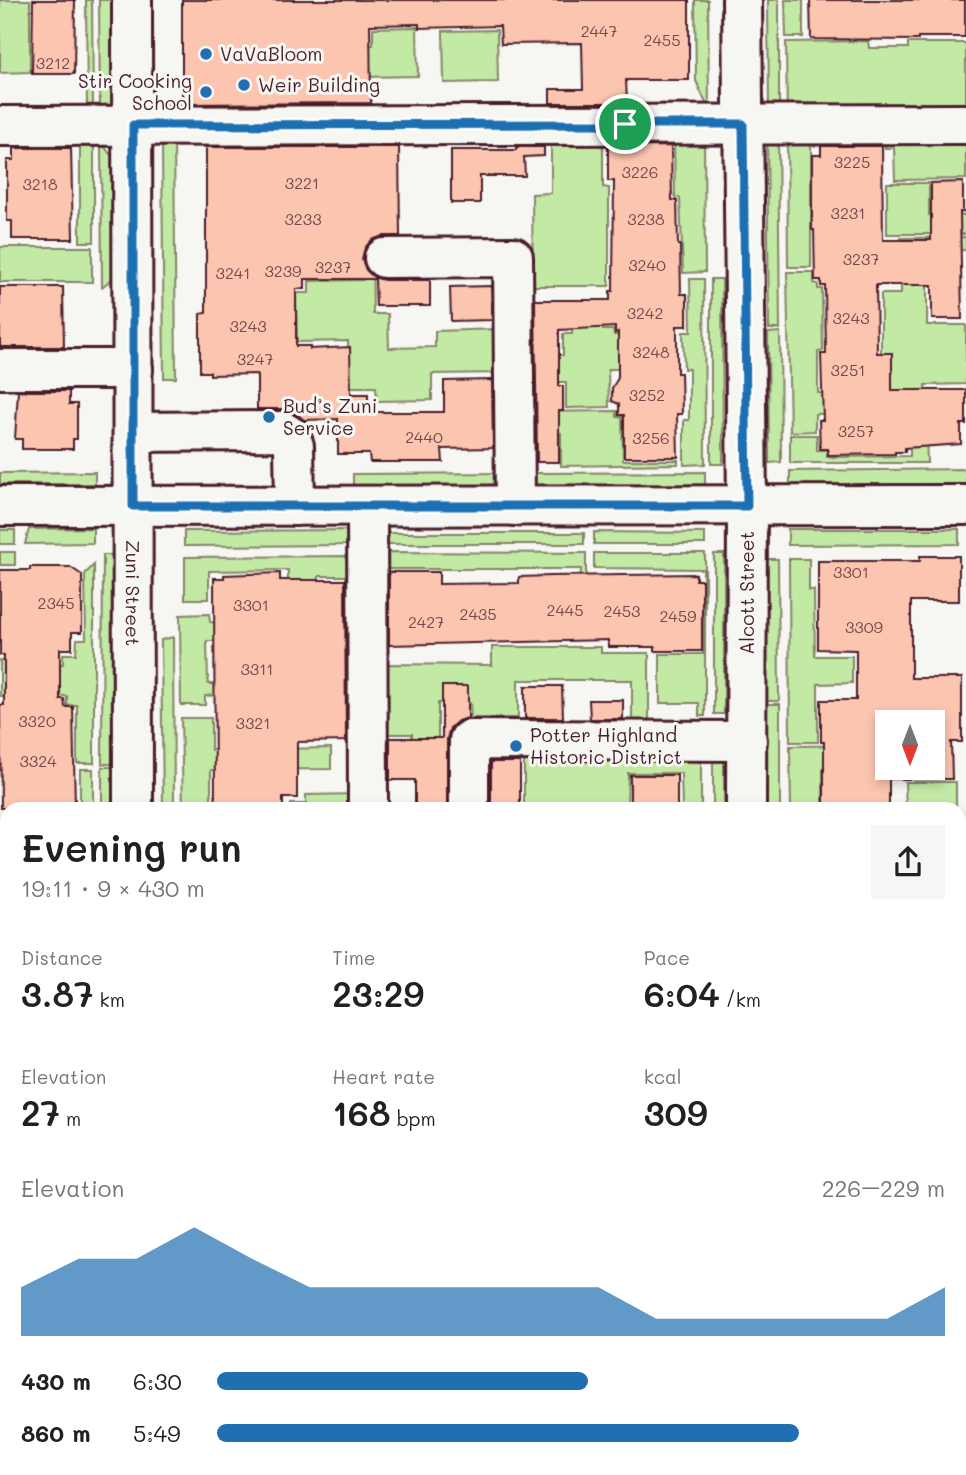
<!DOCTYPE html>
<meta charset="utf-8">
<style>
body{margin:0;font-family:Mali,sans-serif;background:#f6f6f6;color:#202124;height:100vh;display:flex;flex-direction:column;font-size:26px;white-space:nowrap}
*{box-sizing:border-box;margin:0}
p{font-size:23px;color:#757577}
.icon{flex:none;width:38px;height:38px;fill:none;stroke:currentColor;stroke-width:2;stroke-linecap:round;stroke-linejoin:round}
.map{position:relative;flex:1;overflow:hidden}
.panel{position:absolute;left:0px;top:802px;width:966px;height:674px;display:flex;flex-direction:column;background:#fff;border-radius:21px 21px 0 0;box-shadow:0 4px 10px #0003}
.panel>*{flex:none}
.needle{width:46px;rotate:180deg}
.buttons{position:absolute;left:875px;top:710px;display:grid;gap:14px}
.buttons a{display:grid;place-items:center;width:70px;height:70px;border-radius:0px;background:#fff;box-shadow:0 4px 10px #0003;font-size:35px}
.pin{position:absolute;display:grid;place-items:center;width:60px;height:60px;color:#fff;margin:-30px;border:4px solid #fff;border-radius:50%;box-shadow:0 2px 7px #0007}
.round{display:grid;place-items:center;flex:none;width:74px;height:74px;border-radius:0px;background:#f6f6f6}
.overview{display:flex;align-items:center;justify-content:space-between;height:119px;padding:0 21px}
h1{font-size:38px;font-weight:600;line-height:52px}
.metrics{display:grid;grid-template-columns:repeat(3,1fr);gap:10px;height:119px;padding:7px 21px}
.metrics div{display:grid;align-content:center}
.metrics b{font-size:35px;font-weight:600}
.metrics small{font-size:19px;font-weight:400}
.metrics p{font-size:19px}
.chart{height:196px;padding:14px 21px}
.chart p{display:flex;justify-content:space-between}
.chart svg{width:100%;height:126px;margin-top:7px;fill:#1f6fb2;opacity:.7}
ul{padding:0 21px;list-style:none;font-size:23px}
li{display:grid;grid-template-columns:112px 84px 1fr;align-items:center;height:52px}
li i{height:18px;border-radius:9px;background:#1f6fb2}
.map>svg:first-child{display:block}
.green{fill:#c2eaa5;stroke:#868468;stroke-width:2}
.building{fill:#fcc5b0;stroke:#4a1f2b;stroke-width:2;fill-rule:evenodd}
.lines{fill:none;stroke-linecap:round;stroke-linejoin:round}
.minor-casing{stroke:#4a1f2b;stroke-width:44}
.minor{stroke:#f6f6f2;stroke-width:38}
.route-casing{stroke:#fff;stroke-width:14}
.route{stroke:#1f6fb2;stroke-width:9}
.poi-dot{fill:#1f6fb2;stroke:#f6f6f2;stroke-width:2.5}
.labels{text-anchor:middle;stroke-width:6;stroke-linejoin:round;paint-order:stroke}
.number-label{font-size:16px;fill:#76484c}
.poi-label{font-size:19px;fill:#4a1f2b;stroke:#f6f6f2;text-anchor:start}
.street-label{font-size:19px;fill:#4a1f2b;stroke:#f6f6f2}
</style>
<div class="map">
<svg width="966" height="1475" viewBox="0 0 966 1475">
<rect width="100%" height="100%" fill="#f6f6f2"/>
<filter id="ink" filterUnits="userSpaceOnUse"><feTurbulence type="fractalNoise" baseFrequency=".0143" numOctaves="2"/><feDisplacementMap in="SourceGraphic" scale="14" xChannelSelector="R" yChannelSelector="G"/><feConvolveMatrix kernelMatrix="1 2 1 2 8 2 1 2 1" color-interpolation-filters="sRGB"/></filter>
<g filter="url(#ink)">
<path class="green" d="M0,0h30v72l-30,1z
M86,0h6l1,108h-6z
M99,0h13v109h-12z
M695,0h13l1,110 -13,-29z
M768,0h11v114h-10z
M785,0h18v37h-17z
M417,27l1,49 -110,2v-31l65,-2v-17z
M497,30l1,52 -54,1 -1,-52z
M868,41l1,7h39v-5h58v69l-179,2 -1,-72z
M787,130l24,6v131h-23z
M885,131h81v48l-71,1 -1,-32h-9z
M767,133h11l2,196h-11z
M551,134h78v10h-26v43l6,1v98h-76l-1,-92 19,-1z
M174,135l2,243h-12l-2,-233z
M674,137h30l1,135 -22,1 -3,-75 -5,-1z
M101,142l12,16v120l-11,9z
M80,144h14v98h-14z
M887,183h42v32h37v19h-79z
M966,237v13l-39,1v74h39v59l-41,1v11l-44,23v-125h20v-56z
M0,247h92v35h-92z
M362,248h10l1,66h15l1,34 46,-1v-16l65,-2 1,44 -69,1v26l-55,1 -1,-14h-27l-1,-46 -51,1 -1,-49h13v-12l54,-1z
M787,272h27v11l4,1v5h4l1,62 -5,1v41h55v20l-58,1v17l-25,1z
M690,279h14l1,185 -21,1v-45h5v-51h-5l-1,-37h8z
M711,279h11l1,185h-12z
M602,309l1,21h10l1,5h8l1,34h-15l1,38 -43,1v-26h-34l-1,-26 32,-1v-21h9v-24z
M780,332l1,130 -12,1 -1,-130z
M617,411v6h5l1,43h55v4l-117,2v-33h-32v-21z
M910,430h16l1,33h-137v-28h27v15h10v7l83,-1z
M966,469v15l-176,1v-14z
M95,472v12h-95v-11z
M705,472v13l-352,1v-12z
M93,528v15l-68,1 4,-15z
M788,529h171v15l-171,1z
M0,530h15v14h-15z
M355,530v15l-171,1v-15z
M594,532l111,1v11h-111z
M384,533h200v11h-200z
M0,552h15v13h-15z
M382,552l204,1v27h-5v-11h-199z
M594,553h111v163h-6v-13h-39v-49h43v-85l-109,-1z
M714,554h10v160h-10z
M103,555h12l-1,209h-12z
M355,556v20h-36v14h-31v-20l-79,1v28h-24v-42z
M764,559h14l1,142h-13z
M789,559h20v31h5l1,66h37v27l-34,1v58h-28z
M94,565v198h-17v-58h-10v-9h-67v-36l41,4h22v-10h13l1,-15h9l-1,-65z
M209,614l1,8 108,18 -111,1 1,43h10l1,11 -14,1v9h-24l-1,-90z
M173,637l1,171h-11l-2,-168z
M492,647h109v6h48v71h-17v-44h-114v38h-47l-1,-15h-32v65h-25l-1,-34h-29l1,-70 108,1z
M765,704h15v104h-15z
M181,718h30v32l120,-2v21l-120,1v38h-28z
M887,745v23l31,2h-95v38h-32l-1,-62z
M701,746v62h-19l-1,-35h-53l-1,35h-103v-61z
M713,747h11v61h-11z
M102,767h11v41h-11z
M80,769h13v39h-13z
M905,782h51v26h-50z
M357,794v14h-66v-4h15v-9z
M0,937h7v91h-7z
M0,1167h7v48h-7z
M959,1360h7v55h-7z
M0,1379h7v87h-7z
M185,1468h31v7h-31z
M880,1468h45v7h-45z"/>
<path class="building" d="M33,0h42l-1,74h-42z
M182,0h507v80h-63l1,23h-77v-14h33l-1,-46 -81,1 -1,-18 -81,2v-4l-49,1 1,78 -189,1z
M810,0h155v37h-47v3l-107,-1z
M671,146l1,54h5l1,45h2l1,49h6v32h-10v47h4l1,41h-5l1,43h-54v-42h-5v-11l-7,-3v-13l6,-10v-46l-3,1v-6l-56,3v56h4v25h-4v51h-22l-2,-162h75v-9h3l1,-110h-6v-34z
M821,146h61l1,94h48v-57l32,-1v30h-3l2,107h-30v-34h-56l1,68h15v37h74v34h-5v20l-56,4v4h-10v2l-67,1v-6h-8l-1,-29h4l-2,-66h5l-1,-68h-4v-6h-6l-1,-50h-2v-75h9z
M206,147h193l1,89h-17l-11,4 -7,8 -3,11 4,11 8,7 10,3h46v26h-54l-1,-27h-70v10h-9v57h14v3l40,-2 1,47h17v18h76v-31l48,-1 1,68 -51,1 1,13h-73l-1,-8h-31v-35l-34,1 -10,-8 -11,-3h-26v-35l-47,1v-3h-10v-58l6,-1z
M516,147h28v9l-20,1 1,19h-45v27h-29v-53h65z
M14,148h57l2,91h-61v-18h-5v-61h7z
M491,286l1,34 -41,1 -1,-34z
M0,287h63l1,60h-64z
M18,391h51v13h8v35h-4v10h-51v-10h-7z
M920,556h39v45h-48v77h51v64h-11l1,37h-63v28l-65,1v-66h-3v-42h35v-50l-38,-1v-88h102zM887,723h46v45h-46z
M30,567h40l12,8v57h-10v17h-12v50h4l1,8h8l2,101h-74l-1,-103h4v-50h-4v-85h30z
M389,572h50v12l80,-1v-6l33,-1 144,-2v6h6v71h-47v-4h-47v-7l-219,5z
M280,573v7h65l1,161 -49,1v56h-14v10h-68l-1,-230h10v-3z
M442,686h26v32l-10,3 -8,7 -3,11v69h-32v-28h-25v-42h52z
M525,686h37l1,32h-38z
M589,700h34v19h-33z
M491,762h29v46h-29z
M630,775h47v33h-47z"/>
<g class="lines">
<defs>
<g id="minor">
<path id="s1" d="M132,0l1,808"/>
<path d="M742,0l5,506 -1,302"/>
<path d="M0,126l966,-2"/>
<path d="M384,258l129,-1 2,249"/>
<path d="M0,369h133"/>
<path d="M133,432l149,-1 8,5 4,10 1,60"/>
<path d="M0,506l966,-1"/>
<path d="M367,506l1,302"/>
<path d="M469,808v-68l278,1"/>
<path d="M959,1120h7"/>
<path d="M0,1123h7"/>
<path d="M369,1468v7"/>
<path d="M132,1475v-7"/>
<path d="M516,1475v-7"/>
<path d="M745,1475v-7"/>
</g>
</defs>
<use href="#minor" class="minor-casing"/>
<use href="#minor" class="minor"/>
</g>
</g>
<g class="lines" filter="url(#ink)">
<defs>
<path id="route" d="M625,124h118l4,382h-614v-381z"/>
</defs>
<use href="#route" class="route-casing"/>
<use href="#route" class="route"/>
</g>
<g class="poi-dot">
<circle cx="206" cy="54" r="7"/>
<circle cx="244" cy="85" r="7"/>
<circle cx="206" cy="92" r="7"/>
<circle cx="269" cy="417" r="7"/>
<circle cx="516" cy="746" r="7"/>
</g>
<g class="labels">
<g class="number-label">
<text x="599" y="37">2447</text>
<text x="662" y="46">2455</text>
<text x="53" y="69">3212</text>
<text x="852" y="168">3225</text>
<text x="640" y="178">3226</text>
<text x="302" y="189">3221</text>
<text x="40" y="190">3218</text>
<text x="848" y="219">3231</text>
<text x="303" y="225">3233</text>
<text x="646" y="225">3238</text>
<text x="861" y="265">3237</text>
<text x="647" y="271">3240</text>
<text x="333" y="273">3237</text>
<text x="283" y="277">3239</text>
<text x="233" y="279">3241</text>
<text x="645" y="319">3242</text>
<text x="851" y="324">3243</text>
<text x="248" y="332">3243</text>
<text x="651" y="358">3248</text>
<text x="255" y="365">3247</text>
<text x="848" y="376">3251</text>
<text x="647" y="401">3252</text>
<text x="856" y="437">3257</text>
<text x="424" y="443">2440</text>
<text x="651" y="444">3256</text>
<text x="851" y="578">3301</text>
<text x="56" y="609">2345</text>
<text x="251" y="611">3301</text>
<text x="565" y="616">2445</text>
<text x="622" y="617">2453</text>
<text x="478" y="620">2435</text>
<text x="678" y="622">2459</text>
<text x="426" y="628">2427</text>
<text x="864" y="633">3309</text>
<text x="257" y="675">3311</text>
<text x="37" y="727">3320</text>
<text x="253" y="729">3321</text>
<text x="38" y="767">3324</text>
</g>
<g class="poi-label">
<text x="220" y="61">VaVaBloom</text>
<text x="192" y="88" text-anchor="end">Stir Cooking<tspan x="192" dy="22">School</tspan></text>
<text x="258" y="92">Weir Building</text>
<text x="283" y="413">Bud’s Zuni<tspan x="283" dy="22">Service</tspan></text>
<text x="530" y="742">Potter Highland<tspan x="530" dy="22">Historic District</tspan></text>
</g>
<g class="street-label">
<text dy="7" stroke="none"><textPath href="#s1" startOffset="593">Zuni Street</textPath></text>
<text transform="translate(747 593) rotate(-90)" y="7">Alcott Street</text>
</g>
</g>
</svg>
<div class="buttons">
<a><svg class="needle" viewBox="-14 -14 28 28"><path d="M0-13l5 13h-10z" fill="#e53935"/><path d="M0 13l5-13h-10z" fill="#757577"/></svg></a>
</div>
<div class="pin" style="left:625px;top:124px;background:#1e9e55"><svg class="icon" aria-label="arrive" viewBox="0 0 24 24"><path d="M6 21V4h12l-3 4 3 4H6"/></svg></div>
<section class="panel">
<div class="overview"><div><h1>Evening run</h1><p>19:11 · 9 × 430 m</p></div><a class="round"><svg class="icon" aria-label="share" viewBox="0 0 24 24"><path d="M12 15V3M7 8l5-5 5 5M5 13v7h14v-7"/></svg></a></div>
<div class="metrics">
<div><p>Distance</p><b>3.87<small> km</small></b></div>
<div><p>Time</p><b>23:29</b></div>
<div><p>Pace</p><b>6:04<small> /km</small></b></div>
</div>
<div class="metrics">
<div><p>Elevation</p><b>27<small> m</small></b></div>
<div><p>Heart rate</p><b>168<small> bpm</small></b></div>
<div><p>kcal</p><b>309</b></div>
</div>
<div class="chart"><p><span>Elevation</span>226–229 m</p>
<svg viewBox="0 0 160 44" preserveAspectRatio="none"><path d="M0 44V27L10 17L20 17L30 6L40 17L50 27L60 27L70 27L80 27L90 27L100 27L110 38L120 38L130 38L140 38L150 38L160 27V44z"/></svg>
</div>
<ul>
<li><b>430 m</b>6:30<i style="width:51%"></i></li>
<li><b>860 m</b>5:49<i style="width:80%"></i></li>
</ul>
</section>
</div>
